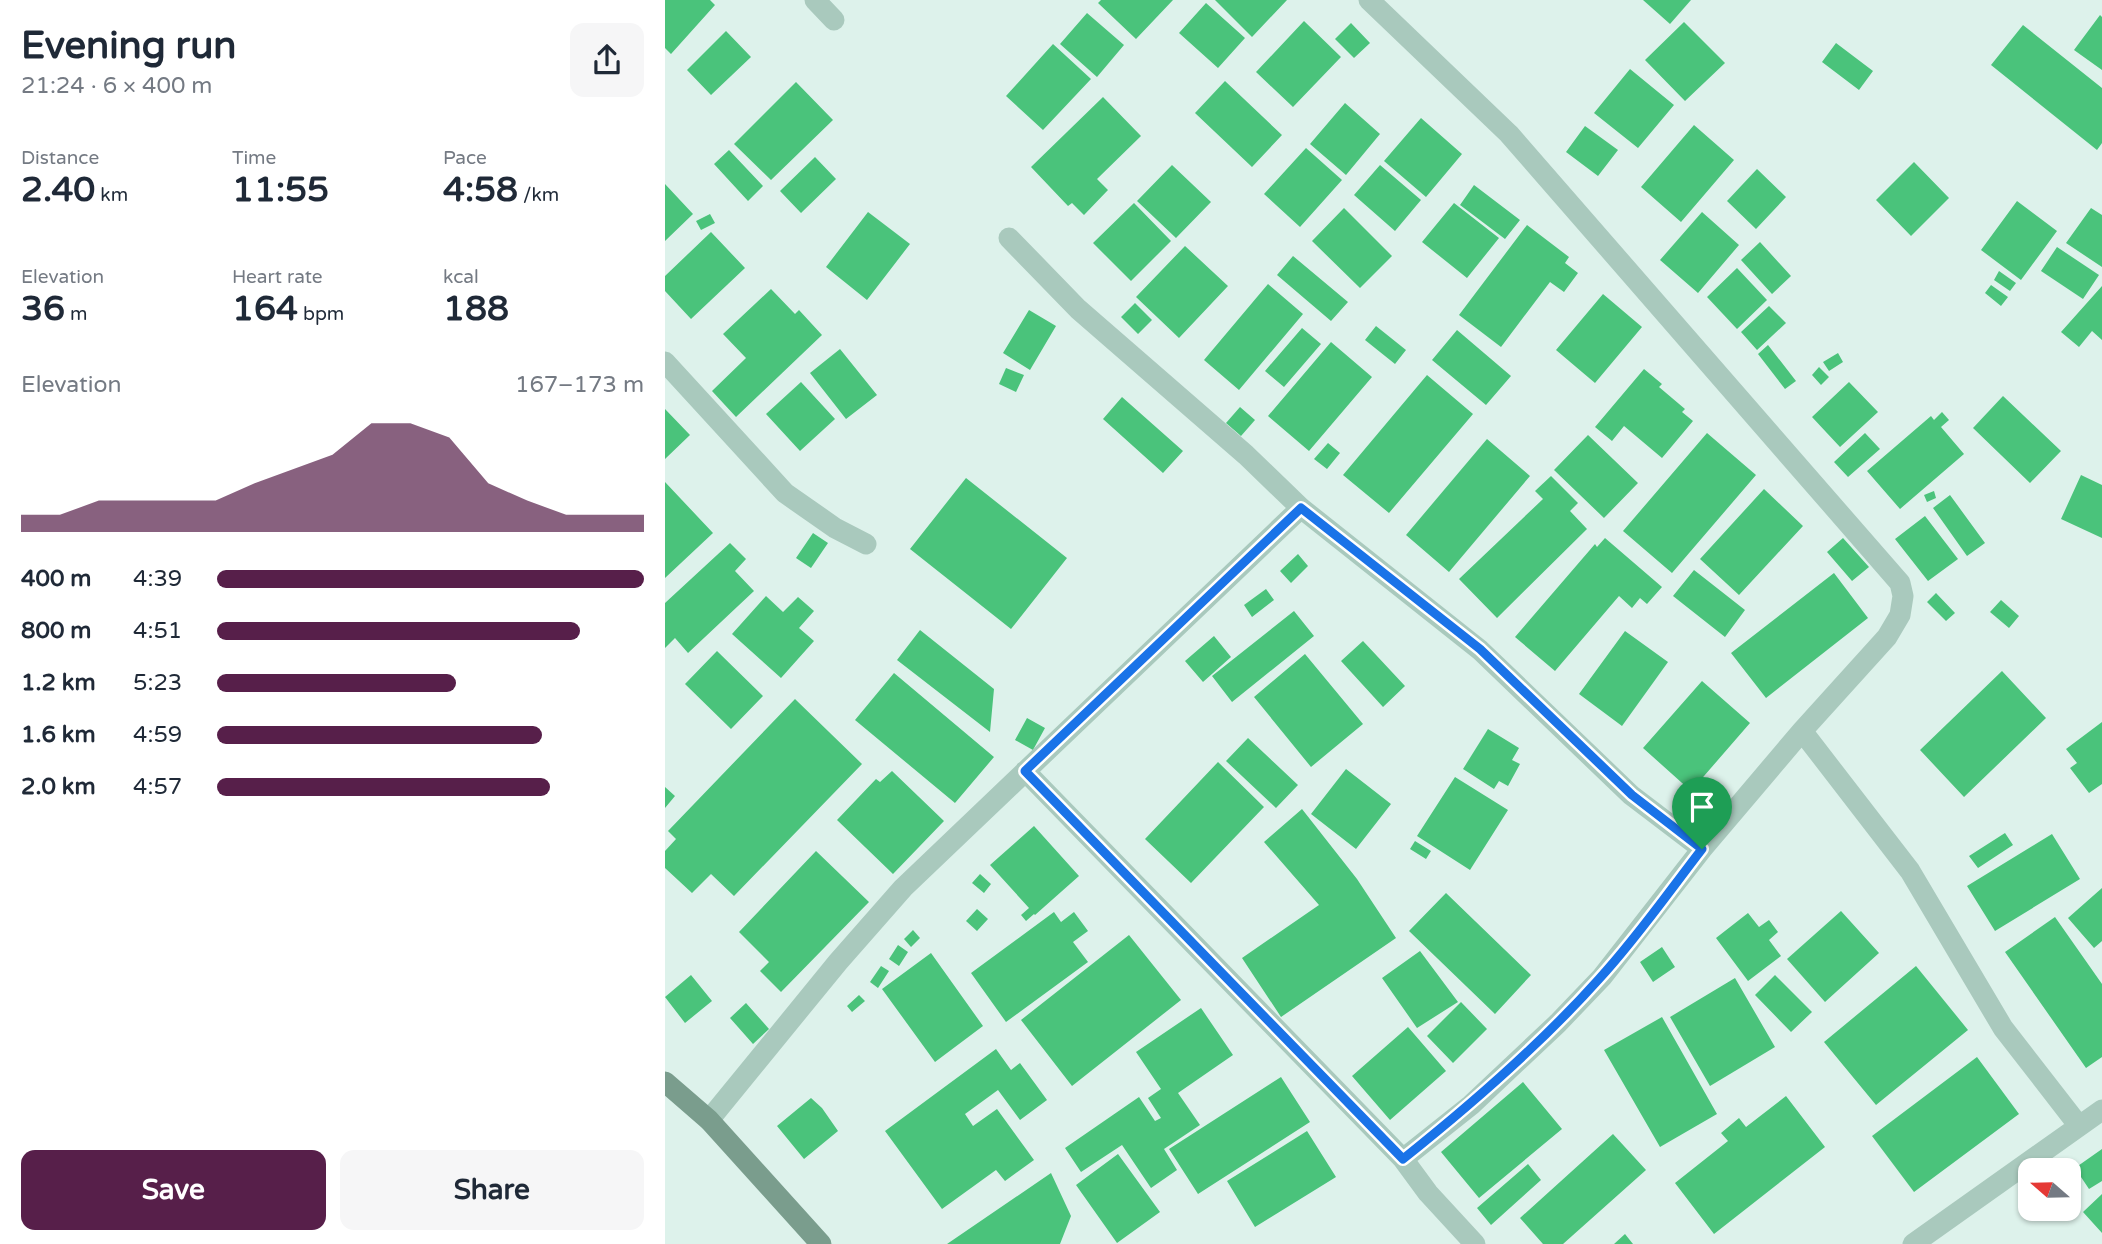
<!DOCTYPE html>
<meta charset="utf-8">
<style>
body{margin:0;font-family:"Varela Round",sans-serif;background:#f6f6f7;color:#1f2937;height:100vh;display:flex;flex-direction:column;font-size:26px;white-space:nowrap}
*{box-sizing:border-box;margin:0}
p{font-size:23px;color:#747a83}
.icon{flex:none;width:38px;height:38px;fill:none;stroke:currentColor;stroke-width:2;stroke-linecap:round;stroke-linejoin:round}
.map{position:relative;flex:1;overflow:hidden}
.details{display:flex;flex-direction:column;background:#fff;width:665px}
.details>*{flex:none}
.needle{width:46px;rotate:290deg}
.tools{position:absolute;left:1353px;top:1158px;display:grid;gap:14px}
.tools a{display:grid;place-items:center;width:63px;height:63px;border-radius:14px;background:#fff;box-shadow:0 2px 5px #0004;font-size:35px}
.pin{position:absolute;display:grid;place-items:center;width:60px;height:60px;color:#fff;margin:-72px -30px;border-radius:50% 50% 50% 0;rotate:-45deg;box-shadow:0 0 7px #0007}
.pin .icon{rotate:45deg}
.round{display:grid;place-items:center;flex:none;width:74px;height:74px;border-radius:14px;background:#f6f6f7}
.overview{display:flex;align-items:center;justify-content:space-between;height:119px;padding:0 21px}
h1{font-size:38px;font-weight:700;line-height:52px}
.stats{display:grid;grid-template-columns:repeat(3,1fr);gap:10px;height:119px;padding:7px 21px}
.stats div{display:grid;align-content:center}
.stats b{font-size:35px;font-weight:700}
.stats small{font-size:19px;font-weight:400}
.stats p{font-size:19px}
.chart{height:196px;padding:14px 21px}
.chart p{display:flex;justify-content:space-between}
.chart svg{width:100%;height:126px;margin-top:7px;fill:#571f4a;opacity:.7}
.cta{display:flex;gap:14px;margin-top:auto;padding:14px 21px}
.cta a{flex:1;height:80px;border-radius:14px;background:#571f4a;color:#fff;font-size:28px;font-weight:700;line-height:80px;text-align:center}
.cta a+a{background:#f6f6f7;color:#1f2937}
ul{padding:0 21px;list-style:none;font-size:23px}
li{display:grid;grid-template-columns:112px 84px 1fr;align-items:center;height:52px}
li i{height:18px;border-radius:9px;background:#571f4a}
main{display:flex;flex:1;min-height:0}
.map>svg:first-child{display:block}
.building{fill:#4ac37b}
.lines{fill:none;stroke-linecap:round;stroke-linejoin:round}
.street{stroke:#a9c9bd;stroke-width:21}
.secondary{stroke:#7a9d8d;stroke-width:21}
.route-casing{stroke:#fff;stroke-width:14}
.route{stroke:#1a73e8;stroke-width:9}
</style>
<main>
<section class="details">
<div class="overview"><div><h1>Evening run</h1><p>21:24 · 6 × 400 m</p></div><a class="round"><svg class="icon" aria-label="share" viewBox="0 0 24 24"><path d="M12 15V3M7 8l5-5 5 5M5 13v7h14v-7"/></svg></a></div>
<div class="stats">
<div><p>Distance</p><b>2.40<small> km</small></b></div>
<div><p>Time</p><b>11:55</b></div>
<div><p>Pace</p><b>4:58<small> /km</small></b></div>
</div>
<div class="stats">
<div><p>Elevation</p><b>36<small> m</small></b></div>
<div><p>Heart rate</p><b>164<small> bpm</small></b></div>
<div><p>kcal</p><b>188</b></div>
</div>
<div class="chart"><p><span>Elevation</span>167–173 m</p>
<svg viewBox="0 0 160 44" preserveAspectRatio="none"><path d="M0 44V38L10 38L20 33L30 33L40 33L50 33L60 27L70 22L80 17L90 6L100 6L110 11L120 27L130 33L140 38L150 38L160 38V44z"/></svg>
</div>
<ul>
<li><b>400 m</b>4:39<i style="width:100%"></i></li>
<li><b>800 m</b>4:51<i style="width:85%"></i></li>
<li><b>1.2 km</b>5:23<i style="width:56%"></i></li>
<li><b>1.6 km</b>4:59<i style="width:76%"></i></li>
<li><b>2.0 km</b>4:57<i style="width:78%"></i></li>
</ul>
<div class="cta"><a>Save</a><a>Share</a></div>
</section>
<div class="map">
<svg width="1437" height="1244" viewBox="0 0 1437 1244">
<rect width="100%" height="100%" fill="#ddf2eb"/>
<path class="building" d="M0,0h45l5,5 -44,49 -6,-6z
M436,0h72l-37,39 -38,-36z
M550,0h72l-35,37z
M978,0h48l-21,24z
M541,3l39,35 -27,30 -39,-35z
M422,13l37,32 -27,32 -37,-33z
M1435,15l2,2v53l-28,-20z
M639,21l37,36 -48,50 -37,-35z
M1019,22l41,41 -40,38 -40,-41z
M686,23l19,20 -16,15 -19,-19z
M1358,25l79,63v55l-5,7 -106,-85z
M61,31l25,26 -40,38 -24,-25z
M1171,43l37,28 -14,19 -37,-28z
M388,44l38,35 -48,51 -37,-34z
M965,69l44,36 -36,43 -44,-35z
M560,81l57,54 -30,32 -57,-54z
M131,82l37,38 -62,60 -37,-36z
M438,97l38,39 -44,43 11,11 -24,25 -12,-12 -4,3 -37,-39z
M680,103l35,31 -34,41 -36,-31z
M756,118l41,36 -36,43 -42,-36z
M1029,125l40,35 -53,62 -40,-35z
M920,126l33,24 -20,26 -32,-24z
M641,148l36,32 -42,47 -36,-33z
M64,150l34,36 -15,15 -34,-37z
M150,157l21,22 -35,34 -21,-22z
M1249,162l35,36 -38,38 -35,-36z
M507,165l39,37 -35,36 -39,-37z
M715,165l41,35 -26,31 -41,-36z
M1092,169l29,28 -30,32 -29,-28z
M0,184l28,30 -28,27z
M809,185l46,35 -15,19 -45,-34z
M1352,201l40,30 -36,49 -40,-30z
M469,203l37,38 -40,40 -38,-38z
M789,203l45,35 -32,40 -45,-36z
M679,208l48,48 -32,32 -48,-47z
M1426,208l11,7v52l-36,-24z
M203,212l42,32 -43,56 -41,-33z
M1037,212l37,33 -41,48 -38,-33z
M45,214l5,9 -14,7 -5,-9z
M862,225l42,32 -4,6 13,10 -14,19 -14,-10 -49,65 -42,-32z
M46,232l34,36 -54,51 -26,-28v-15z
M1095,242l31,34 -19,18 -31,-34z
M520,246l43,40 -49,52 -43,-41z
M1392,247l42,28 -16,24 -42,-28z
M628,256l55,46 -17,19 -54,-46z
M1072,268l30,32 -30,29 -30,-32z
M1334,271l17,12 -6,8 -16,-11z
M603,284l35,30 -64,76 -35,-30z
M1326,285l17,12 -7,9 -16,-13z
M1437,286v54l-10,-9 -13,16 -18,-15z
M106,289l24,25 4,-4 23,25 -86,82 -24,-26 34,-33 -23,-24z
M938,294l39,33 -47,56 -39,-33z
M470,303l17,17 -14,14 -17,-17z
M1104,306l17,17 -29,27 -16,-18z
M364,310l27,16 -26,44 -27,-17z
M711,326l30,24 -11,14 -30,-24z
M637,328l19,16 -37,43 -19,-16z
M792,330l54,46 -25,29 -54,-45z
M666,342l41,35 -63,74 -41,-35z
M1103,345l28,36 -11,8 -27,-35z
M175,349l37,46 -31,24 -36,-46z
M1173,353l5,9 -14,9 -6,-9z
M1154,367l10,10 -8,8 -9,-10z
M341,368l18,7 -8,17 -17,-8z
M979,369l18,15 -3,3 26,22 -3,3 11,9 -31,37 -38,-32 -12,15 -17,-14z
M762,375l46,39 -84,99 -46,-38z
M136,382l34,37 -35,32 -34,-37z
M1184,382l29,30 -38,35 -28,-30z
M1338,396l58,55 -31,32 -57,-55z
M457,397l61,54 -20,22 -60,-54z
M575,407l15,13 -14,16 -15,-13z
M0,409l25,26 -25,24z
M1277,412l7,8 -8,7 23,27 -64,55 -33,-38 64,-55 3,4z
M1042,433l49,42 -84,98 -49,-42z
M1200,433l15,16 -32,28 -14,-15z
M923,435l50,48 -34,35 -50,-48z
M822,439l43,37 -81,96 -43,-37z
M663,443l12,10 -13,16 -13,-10z
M1416,475l21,10v53l-41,-19z
M886,476l27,27 -8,8 17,18 -90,89 -38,-39 84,-80 -8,-8z
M301,478l101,80 -56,71 -101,-80z
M0,482l48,51 -48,45z
M1099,489l39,37 -64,69 -39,-36z
M1269,491l2,7 -9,4 -3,-7z
M1285,495l35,48 -18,13 -34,-48z
M1260,516l33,43 -30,22 -33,-42z
M148,533l15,10 -17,25 -15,-10z
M940,538l57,49 -15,17 -7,-6 -8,10 -13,-12 -64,75 -40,-34 80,-93 2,3z
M1178,538l26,29 -17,14 -25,-29z
M65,543l16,16 -11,12 19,20 -66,62 -13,-15 -10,10v-45z
M633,554l10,12 -17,17 -11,-12z
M1029,570l51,40 -20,27 -52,-41z
M1169,573l34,45 -102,80 -35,-45z
M601,589l8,11 -22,17 -8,-12z
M1271,593l19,20 -9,8 -19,-19z
M101,596l17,16 15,-15 16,14 -15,17 15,13 -33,37 -49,-44z
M1336,600l18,16 -10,12 -19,-16z
M629,611l20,25 -82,66 -20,-26z
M255,630l74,59 -4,43 -93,-72z
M960,631l43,31 -46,64 -43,-32z
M549,636l17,21 -28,25 -18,-21z
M698,641l42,45 -22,21 -42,-46z
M52,651l46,45 -32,33 -46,-45z
M640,654l58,70 -52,43 -57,-70z
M1337,671l44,47 -82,79 -44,-47z
M229,673l100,84 -39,46 -100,-83z
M1037,681l48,42 -59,68 -48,-43z
M130,699l67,65 -128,132 -23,-22 -19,19 -27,-25v-17l11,-12 -8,-8z
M362,718l18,10 -12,22 -18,-10z
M1437,722v62l-13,9 -19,-25 7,-5 -11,-14z
M823,729l31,19 -7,12 8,4 -12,22 -9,-5 -5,8 -31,-20z
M583,738l50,47 -22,23 -50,-47z
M553,762l46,45 -73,76 -46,-44z
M681,769l45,35 -35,45 -45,-35z
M227,771l52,50 -51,53 -56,-54 39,-41 4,3z
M790,777l53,33 -38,60 -53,-34z
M0,787l10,9 -10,12z
M637,809l55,70 39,59 -115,79 -39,-59 77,-53 -55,-63z
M369,826l45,50 -44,39 -1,-1 -8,7 -5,-6 8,-7 -39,-43z
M1340,833l8,12 -35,23 -9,-12z
M1387,834l28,45 -85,52 -28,-45z
M750,841l16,10 -5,8 -16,-10z
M151,851l53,51 -88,90 -21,-21 9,-9 -30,-30z
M315,874l11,10 -7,9 -12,-10z
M1437,888v53l-8,7 -26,-30z
M781,893l85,82 -36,39 -86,-83z
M312,909l11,10 -11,12 -11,-10z
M1176,911l38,42 -54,49 -38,-43z
M389,912l7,10 13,-10 14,19 -15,11 15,20 -82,60 -35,-49z
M1083,913l11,14 10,-7 9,12 -9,8 12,16 -33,25 -32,-43z
M1390,917l47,67v73l-16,11 -81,-116z
M248,930l7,8 -9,9 -7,-8z
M464,935l52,65 -109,86 -51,-66z
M233,945l10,7 -9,14 -10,-7z
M997,947l13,20 -22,15 -13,-20z
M755,951l38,51 -41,26 -35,-50z
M266,953l52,73 -48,36 -53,-73z
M216,966l8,5 -11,17 -8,-6z
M1251,966l52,64 -92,75 -52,-63z
M26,975l21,26 -27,22 -20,-26z
M1110,975l37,37 -21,20 -36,-37z
M1070,978l40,69 -65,39 -40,-69z
M194,995l6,6 -13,11 -5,-6z
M796,1002l26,27 -34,34 -26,-27z
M81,1003l23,26 -16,15 -23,-26z
M536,1008l32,47 -55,38 22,32 -36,24 13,21 -26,18 -29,-43 -41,27 -16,-24 74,-51 16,24 6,-3 -13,-20 13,-9 -25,-37z
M997,1017l55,97 -57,33 -56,-97z
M743,1027l38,44 -56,49 -38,-44z
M331,1049l15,21 9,-7 27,37 -27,20 -22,-30 -33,24 8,12 24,-17 37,51 -29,21 -9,-11 -54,39 -57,-78z
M1312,1057l42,57 -105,78 -42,-56z
M616,1077l29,45 -112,72 -29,-45z
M858,1082l39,47 -83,69 -38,-46z
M1121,1096l39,51 -111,87 -39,-51 53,-42 -7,-8 18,-15 7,9z
M146,1098l11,10 16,23 -34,28 -27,-33z
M642,1131l29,46 -81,50 -28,-46z
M948,1134l33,36 -83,74h-20l-23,-26z
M1437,1149v32l-13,8 -14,-21z
M453,1154l42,58 -43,31 -41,-58z
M863,1164l13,16 -50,45 -14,-17z
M386,1173l20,43 -11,28h-113z
M1437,1194v39l-19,-21z
M960,1234l8,10h-19z"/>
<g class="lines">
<path class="street" d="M150,0l19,20
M704,0l140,134 391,449 3,13 -3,19 -13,22 -85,94 108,140 93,157 76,98
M344,238l69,71 168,146 55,53 179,142 151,145 71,54
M0,362l120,131 50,35 31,16
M360,771l378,388 25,34 47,51
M44,1120l129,-158 65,-74 398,-380
M738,1159l68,-54 87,-82 44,-46 100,-128 100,-118
M1248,1244l189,-134"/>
<path class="secondary" d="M0,1082l44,38 112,124"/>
</g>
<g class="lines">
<defs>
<path id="route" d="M636,508l179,141 152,146 70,54c-34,44 -66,90 -103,130 -60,67 -127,125 -196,180l-378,-388z"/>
</defs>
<use href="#route" class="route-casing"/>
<use href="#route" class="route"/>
</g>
</svg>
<div class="tools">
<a><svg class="needle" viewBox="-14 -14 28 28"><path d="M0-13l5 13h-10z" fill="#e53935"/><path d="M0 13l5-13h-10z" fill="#747a83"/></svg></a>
</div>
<div class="pin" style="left:1037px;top:849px;background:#1e9e55"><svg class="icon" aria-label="arrive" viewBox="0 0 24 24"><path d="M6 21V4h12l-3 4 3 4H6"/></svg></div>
</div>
</main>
